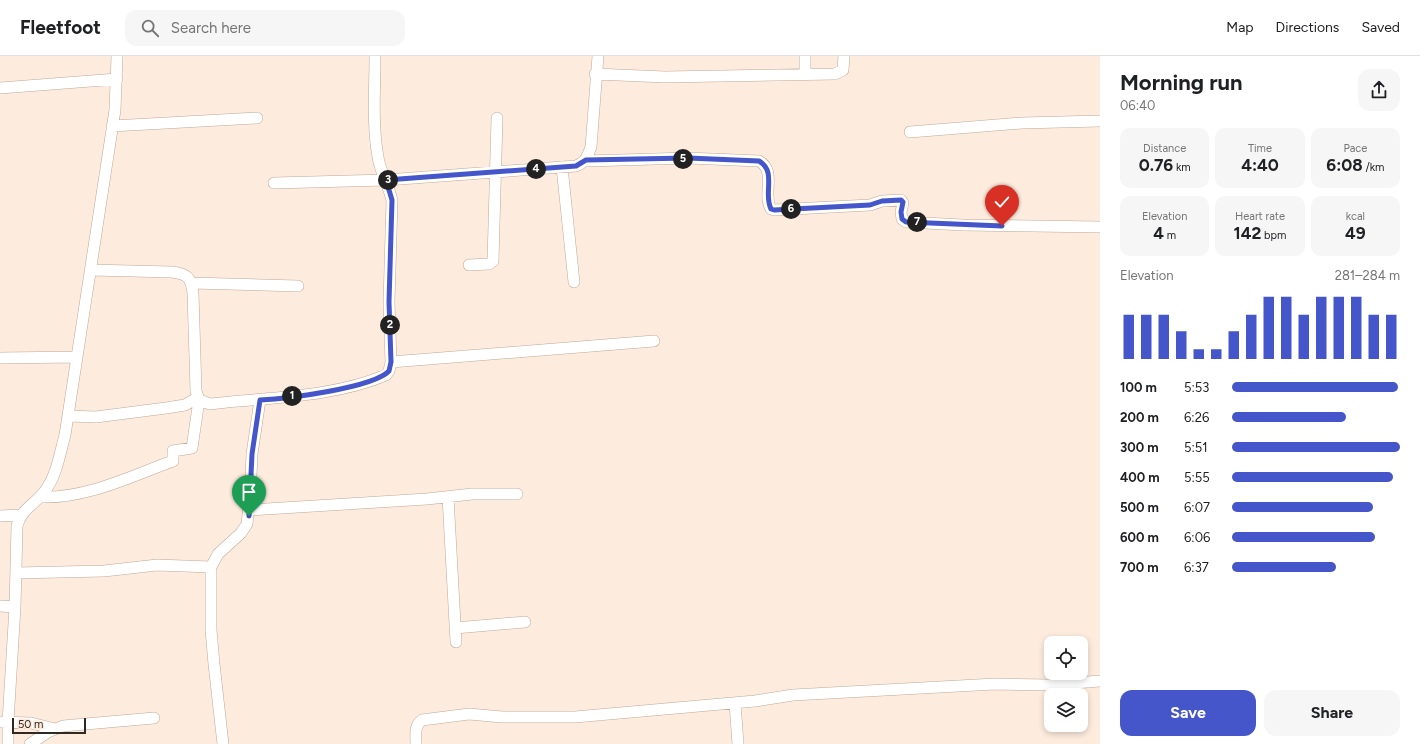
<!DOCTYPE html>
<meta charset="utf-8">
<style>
body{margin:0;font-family:Figtree,sans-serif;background:#f6f6f6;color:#202124;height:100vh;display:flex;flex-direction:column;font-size:15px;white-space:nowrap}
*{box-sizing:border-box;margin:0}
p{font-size:13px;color:#757577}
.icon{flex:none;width:22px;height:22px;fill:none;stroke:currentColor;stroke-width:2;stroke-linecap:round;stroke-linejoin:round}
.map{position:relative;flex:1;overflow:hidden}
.side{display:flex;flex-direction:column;background:#fff;width:320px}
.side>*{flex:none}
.tools{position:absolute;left:1044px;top:580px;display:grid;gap:8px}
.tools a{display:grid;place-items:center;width:44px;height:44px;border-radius:8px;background:#fff;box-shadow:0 2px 6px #0003;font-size:20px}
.scale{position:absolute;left:12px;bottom:10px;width:74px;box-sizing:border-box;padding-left:4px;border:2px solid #302821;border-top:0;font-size:11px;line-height:14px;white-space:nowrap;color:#302821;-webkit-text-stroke:3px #fdebdd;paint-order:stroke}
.pin{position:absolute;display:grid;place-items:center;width:34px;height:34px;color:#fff;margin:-41px -17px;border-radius:50% 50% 50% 0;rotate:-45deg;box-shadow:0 0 4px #0007}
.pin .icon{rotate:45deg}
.km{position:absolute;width:20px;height:20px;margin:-10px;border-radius:50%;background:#222;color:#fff;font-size:11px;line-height:20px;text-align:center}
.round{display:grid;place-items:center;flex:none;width:42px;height:42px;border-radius:12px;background:#f6f6f6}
.overview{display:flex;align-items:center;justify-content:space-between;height:68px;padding:0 20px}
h1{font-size:22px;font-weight:700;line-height:30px}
.figures{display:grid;grid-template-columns:repeat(3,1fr);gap:6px;height:68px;padding:4px 20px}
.figures div{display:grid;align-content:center;border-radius:10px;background:#f6f6f6;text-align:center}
.figures b{font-size:17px;font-weight:700}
.figures small{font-size:11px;font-weight:400}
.figures p{font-size:11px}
.chart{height:112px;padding:8px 20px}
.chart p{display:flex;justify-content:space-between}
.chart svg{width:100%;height:72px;margin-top:4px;stroke:#4456ca;stroke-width:6}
.primary-button{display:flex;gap:8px;margin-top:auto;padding:8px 20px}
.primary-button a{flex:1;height:46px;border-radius:12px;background:#4456ca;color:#fff;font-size:16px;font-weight:700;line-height:46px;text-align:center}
.primary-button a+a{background:#f6f6f6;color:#202124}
ul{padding:0 20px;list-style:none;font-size:13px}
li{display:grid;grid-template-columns:64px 48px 1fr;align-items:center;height:30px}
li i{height:10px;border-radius:5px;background:#4456ca}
header{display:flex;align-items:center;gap:24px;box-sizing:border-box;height:56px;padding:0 20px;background:#fff;border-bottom:1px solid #e0e0e0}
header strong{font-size:19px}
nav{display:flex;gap:22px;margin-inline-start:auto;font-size:14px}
.search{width:280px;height:36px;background:#f6f6f6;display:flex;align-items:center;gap:10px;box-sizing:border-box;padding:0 14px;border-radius:12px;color:#757577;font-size:15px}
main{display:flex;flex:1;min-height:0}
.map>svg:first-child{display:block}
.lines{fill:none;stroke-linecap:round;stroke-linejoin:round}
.minor-casing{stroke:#bea998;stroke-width:12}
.minor{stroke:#fff;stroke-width:11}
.route-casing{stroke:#fff;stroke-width:8}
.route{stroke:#4456ca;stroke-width:5}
</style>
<header>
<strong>Fleetfoot</strong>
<div class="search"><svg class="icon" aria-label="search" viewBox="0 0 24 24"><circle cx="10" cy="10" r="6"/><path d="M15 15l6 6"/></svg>Search here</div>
<nav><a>Map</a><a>Directions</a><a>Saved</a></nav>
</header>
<main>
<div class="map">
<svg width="1100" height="688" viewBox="0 0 1100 688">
<rect width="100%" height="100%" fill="#fdebdd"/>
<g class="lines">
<defs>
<path id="minor" d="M595,18l70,3 170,-3 8,-4 1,-14
M805,18v-18
M0,32l117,-9
M112,70l145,-8
M910,76l112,-9 78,-2
M586,105l102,-3 71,3c18,10 3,33 12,48l3,1 96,-5 12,-4 19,-1 2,3 -2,9 1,7 4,3 57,3 137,2
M562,111l12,115
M274,127l112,-3 190,-14c10,-4 11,-9 15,-19l7,-91
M469,209l20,-1 4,-3 4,-143
M91,214l81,2c15,2 19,5 21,21l3,98 3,9 11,4c57,-7 122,-6 176,-29l3,-4 2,-9 -2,-60 3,-101c-3,-16 -12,-29 -14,-44 -6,-33 -3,-68 -3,-101
M192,227l106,3
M0,302l77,-1
M391,306l263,-21
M68,360l28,1 70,-9 19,-3 12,-7
M40,441c46,2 91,-21 133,-36v-10l19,-3 7,-48
M448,441l8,145
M249,454l178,-11 45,-5h45
M0,460l21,-1
M16,517l88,-2 53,-6 54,2
M0,550l15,1
M455,572l70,-6
M735,647l3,41
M1,666l30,1 24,6
M8,688v-22l7,-115 2,-81c4,-18 21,-23 30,-38 10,-15 13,-35 18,-53l50,-325 2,-54
M30,688l18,-12 15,-6 91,-8
M223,688l-9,-80 -3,-34v-63l7,-13 23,-21 6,-9 3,-27 2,-43 8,-54
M416,688c0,-10 -2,-18 6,-24l47,-6 33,3h73l180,-16 38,-6 202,-11 55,1 50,-4"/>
</defs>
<use href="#minor" class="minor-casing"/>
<use href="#minor" class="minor"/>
</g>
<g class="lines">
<defs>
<path id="route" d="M249,460l3,-62 8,-54c25,-1 113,-12 129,-29l2,-9 -2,-60 3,-102 -6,-20 190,-14 10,-6 102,-2 71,3c18,10 4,33 12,48l3,1 96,-5 12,-4 19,-1 2,2 -2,10 1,7 4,3 96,4"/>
</defs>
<use href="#route" class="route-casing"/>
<use href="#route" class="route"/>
</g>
</svg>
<div class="tools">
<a><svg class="icon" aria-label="locate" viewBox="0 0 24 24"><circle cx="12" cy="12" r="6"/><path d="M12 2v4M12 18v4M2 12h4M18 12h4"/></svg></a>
<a><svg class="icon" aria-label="layers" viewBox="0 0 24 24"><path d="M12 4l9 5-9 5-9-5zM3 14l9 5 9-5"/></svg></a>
</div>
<div class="scale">50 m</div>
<div class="pin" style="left:249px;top:460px;background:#1e9e55"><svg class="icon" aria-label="arrive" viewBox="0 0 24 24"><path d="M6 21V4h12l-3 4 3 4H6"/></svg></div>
<div class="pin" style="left:1002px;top:170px;background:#d93025"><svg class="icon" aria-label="check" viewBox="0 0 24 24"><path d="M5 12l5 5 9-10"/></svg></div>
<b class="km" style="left:292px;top:340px">1</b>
<b class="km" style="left:390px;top:269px">2</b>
<b class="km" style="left:388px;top:124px">3</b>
<b class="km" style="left:536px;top:113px">4</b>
<b class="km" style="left:683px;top:103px">5</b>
<b class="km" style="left:791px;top:153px">6</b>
<b class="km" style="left:917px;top:166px">7</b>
</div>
<section class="side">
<div class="overview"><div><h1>Morning run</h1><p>06:40</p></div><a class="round"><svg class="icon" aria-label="share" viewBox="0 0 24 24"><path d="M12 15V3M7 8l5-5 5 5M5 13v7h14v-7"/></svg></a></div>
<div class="figures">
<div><p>Distance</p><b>0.76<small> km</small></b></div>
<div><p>Time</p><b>4:40</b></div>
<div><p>Pace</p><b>6:08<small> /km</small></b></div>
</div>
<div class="figures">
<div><p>Elevation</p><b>4<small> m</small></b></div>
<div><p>Heart rate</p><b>142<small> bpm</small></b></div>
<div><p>kcal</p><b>49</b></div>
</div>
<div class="chart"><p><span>Elevation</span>281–284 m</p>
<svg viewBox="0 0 160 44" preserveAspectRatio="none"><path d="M5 44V17M15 44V17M25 44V17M35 44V27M45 44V38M55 44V38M65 44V27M75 44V17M85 44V6M95 44V6M105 44V17M115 44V6M125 44V6M135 44V6M145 44V17M155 44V17"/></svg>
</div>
<ul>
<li><b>100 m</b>5:53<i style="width:99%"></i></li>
<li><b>200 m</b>6:26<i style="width:68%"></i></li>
<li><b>300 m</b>5:51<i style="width:100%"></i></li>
<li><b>400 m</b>5:55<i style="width:96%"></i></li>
<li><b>500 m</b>6:07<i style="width:84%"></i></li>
<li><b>600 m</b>6:06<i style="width:85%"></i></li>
<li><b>700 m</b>6:37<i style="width:62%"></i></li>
</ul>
<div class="primary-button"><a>Save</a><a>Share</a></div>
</section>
</main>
